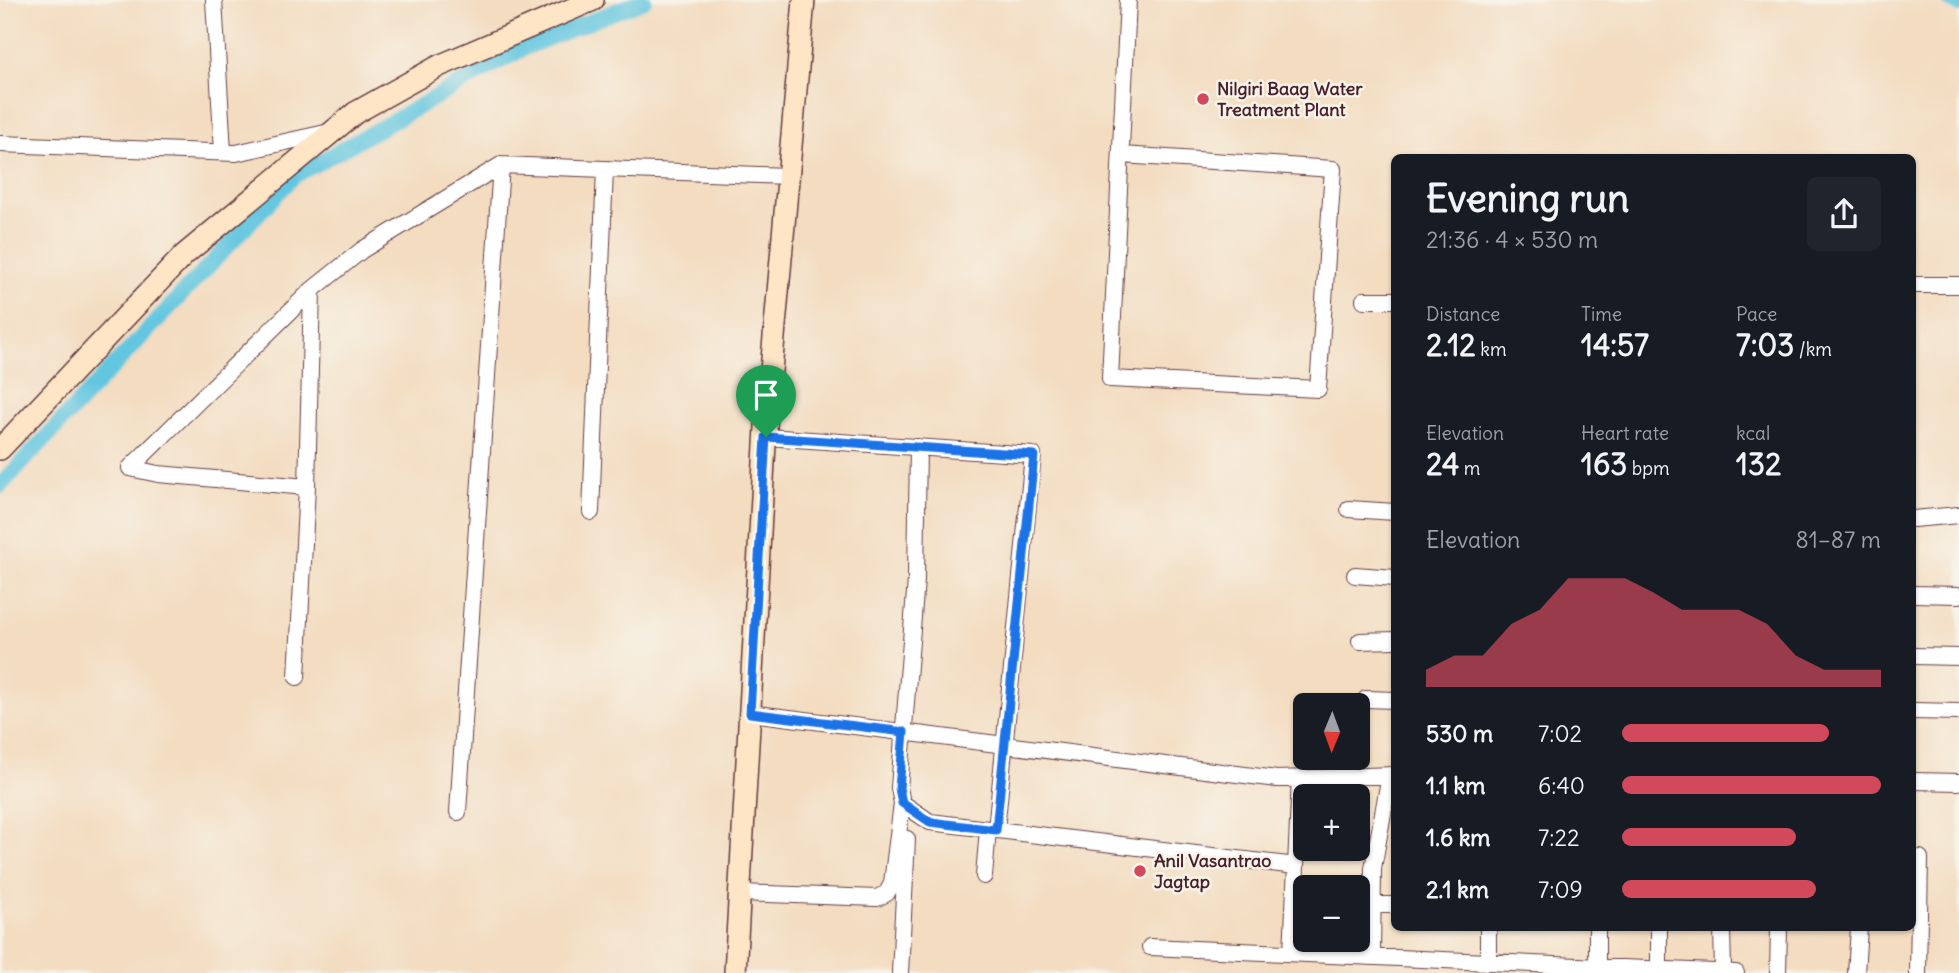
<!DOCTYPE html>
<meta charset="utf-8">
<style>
body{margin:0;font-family:Delius,sans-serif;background:#20242c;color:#f1f3f6;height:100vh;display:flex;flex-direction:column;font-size:26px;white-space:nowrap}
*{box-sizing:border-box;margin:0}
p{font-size:23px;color:#9ea1a6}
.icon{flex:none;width:38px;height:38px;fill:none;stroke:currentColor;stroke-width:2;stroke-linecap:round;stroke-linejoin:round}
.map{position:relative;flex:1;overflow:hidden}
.side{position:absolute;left:1391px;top:154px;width:525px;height:777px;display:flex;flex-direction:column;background:#171b24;border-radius:10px;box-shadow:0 2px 5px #0004}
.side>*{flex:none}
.needle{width:46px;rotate:181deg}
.tools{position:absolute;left:1293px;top:693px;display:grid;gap:14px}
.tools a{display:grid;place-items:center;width:77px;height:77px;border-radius:10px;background:#171b24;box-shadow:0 2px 5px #0004;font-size:35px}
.pin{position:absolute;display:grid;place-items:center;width:60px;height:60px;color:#fff;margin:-72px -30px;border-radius:50% 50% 50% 0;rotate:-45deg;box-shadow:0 0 7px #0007}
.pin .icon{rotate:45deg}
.round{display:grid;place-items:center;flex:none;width:74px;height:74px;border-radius:10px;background:#20242c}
.headline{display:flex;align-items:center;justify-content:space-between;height:119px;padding:0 35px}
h1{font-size:38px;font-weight:800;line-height:52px}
.metrics{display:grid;grid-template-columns:repeat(3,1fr);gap:10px;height:119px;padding:7px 35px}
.metrics div{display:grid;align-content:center}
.metrics b{font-size:30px;font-weight:800}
.metrics small{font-size:19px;font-weight:400}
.metrics p{font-size:19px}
.chart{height:196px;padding:14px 35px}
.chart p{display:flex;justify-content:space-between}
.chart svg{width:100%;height:126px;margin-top:7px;fill:#d1495b;opacity:.7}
ul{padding:0 35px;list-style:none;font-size:23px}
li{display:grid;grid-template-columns:112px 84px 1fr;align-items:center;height:52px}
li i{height:18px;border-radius:9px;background:#d1495b}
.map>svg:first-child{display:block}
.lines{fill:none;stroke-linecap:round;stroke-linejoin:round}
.canal{stroke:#62c6e0;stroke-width:16}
.street-casing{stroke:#633b41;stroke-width:18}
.secondary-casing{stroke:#633b41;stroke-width:24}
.street{stroke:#fff;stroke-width:16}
.secondary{stroke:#fde5c5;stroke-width:21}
.route-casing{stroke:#fff;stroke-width:14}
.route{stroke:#1a73e8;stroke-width:9}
.poi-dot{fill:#d1495b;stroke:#f7f3e8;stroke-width:2.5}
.labels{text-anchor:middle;stroke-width:5;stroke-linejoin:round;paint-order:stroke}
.poi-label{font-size:18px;font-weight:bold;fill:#4a1f2b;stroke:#f7f3e8;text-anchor:start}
</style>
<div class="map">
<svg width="1959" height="973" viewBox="0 0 1959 973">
<rect width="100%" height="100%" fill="#f7f3e8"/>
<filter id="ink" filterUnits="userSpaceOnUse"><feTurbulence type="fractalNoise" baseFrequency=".0143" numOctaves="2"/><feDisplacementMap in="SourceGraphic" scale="14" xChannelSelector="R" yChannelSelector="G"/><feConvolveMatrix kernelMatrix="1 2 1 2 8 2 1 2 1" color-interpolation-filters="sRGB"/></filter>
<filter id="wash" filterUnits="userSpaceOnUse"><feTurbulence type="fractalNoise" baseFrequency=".00686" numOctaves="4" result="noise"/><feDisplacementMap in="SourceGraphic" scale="28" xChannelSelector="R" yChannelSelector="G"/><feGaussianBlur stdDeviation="1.57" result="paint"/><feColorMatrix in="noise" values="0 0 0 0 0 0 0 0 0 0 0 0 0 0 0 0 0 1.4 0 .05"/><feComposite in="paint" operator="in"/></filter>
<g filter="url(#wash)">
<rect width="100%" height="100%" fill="#f3dcc0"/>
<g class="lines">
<path class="canal" d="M1949,0l10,5
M0,486l294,-310 232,-129 118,-47"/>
</g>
</g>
<g filter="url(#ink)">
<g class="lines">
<defs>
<path id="street" d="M214,0l9,152
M0,144l236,9 94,-21
M1122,155l211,14 -15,220 -208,-10 18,-379
M1913,285h46
M1364,300h31
M766,437l267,18 -37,375
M918,447l-2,133 -17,208 3,15 28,19 366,44
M307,487l-149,-13 -28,-6 182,-178 50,-40 139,-85 286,11
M1349,509l46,3
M591,512l14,-342
M1913,519l46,-4
M1355,575l40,3
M1913,594l46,1
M1360,641l35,-1
M1913,656l46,1
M297,677l10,-190 5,-197
M1366,699l29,1
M1913,711l46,1
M750,713l527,66 118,-4
M1913,781l46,1
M458,812l43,-647
M984,876l4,-47
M740,893l137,5 10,-5 5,-10 10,-80
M1370,905h25
M1488,928v33
M1597,928v38
M1722,928l1,43
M1150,947l586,26
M1292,953l8,-175
M1372,957l1,-89 17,-93
M1659,969v-41
M900,973l7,-134
M1778,973l1,-45
M1856,973l3,-45
M1918,973l2,-115"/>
<path id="secondary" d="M0,449l184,-194 171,-142 84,-47 154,-66
M735,973l31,-546 38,-427"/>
</defs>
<use href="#street" class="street-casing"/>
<use href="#secondary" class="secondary-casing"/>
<use href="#street" class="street"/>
<use href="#secondary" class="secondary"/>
</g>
</g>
<g class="lines" filter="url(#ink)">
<defs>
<path id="route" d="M766,437l268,18 -38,375 -66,-8 -28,-19 -3,-15 5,-56 -154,-19z"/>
</defs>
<use href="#route" class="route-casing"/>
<use href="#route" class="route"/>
</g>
<g class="poi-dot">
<circle cx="1203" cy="99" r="7"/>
<circle cx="1140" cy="871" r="7"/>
</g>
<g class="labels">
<g class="poi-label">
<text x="1217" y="95">Nilgiri Baag Water<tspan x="1217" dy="21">Treatment Plant</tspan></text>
<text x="1154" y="867">Anil Vasantrao<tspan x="1154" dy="21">Jagtap</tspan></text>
</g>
</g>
</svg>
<div class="tools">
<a><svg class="needle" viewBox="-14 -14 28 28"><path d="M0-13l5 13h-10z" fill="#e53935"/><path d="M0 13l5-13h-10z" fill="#9ea1a6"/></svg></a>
<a>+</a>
<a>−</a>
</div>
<div class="pin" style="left:766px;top:437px;background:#1e9e55"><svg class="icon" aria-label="arrive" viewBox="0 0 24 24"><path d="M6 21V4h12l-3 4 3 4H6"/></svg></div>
<section class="side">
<div class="headline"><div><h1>Evening run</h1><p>21:36 · 4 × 530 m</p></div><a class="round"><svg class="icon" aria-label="share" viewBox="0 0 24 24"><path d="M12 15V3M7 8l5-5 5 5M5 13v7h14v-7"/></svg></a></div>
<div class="metrics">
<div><p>Distance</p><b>2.12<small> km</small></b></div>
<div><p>Time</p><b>14:57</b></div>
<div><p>Pace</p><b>7:03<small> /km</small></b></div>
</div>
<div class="metrics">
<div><p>Elevation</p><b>24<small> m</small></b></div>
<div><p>Heart rate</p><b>163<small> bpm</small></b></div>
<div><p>kcal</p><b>132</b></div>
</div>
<div class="chart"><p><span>Elevation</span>81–87 m</p>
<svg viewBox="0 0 160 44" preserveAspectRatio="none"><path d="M0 44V38L10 33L20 33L30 22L40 17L50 6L60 6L70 6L80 11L90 17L100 17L110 17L120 22L130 33L140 38L150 38L160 38V44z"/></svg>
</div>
<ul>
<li><b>530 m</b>7:02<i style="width:80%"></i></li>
<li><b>1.1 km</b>6:40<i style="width:100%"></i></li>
<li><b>1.6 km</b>7:22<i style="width:67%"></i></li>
<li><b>2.1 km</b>7:09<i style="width:75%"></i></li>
</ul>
</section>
</div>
